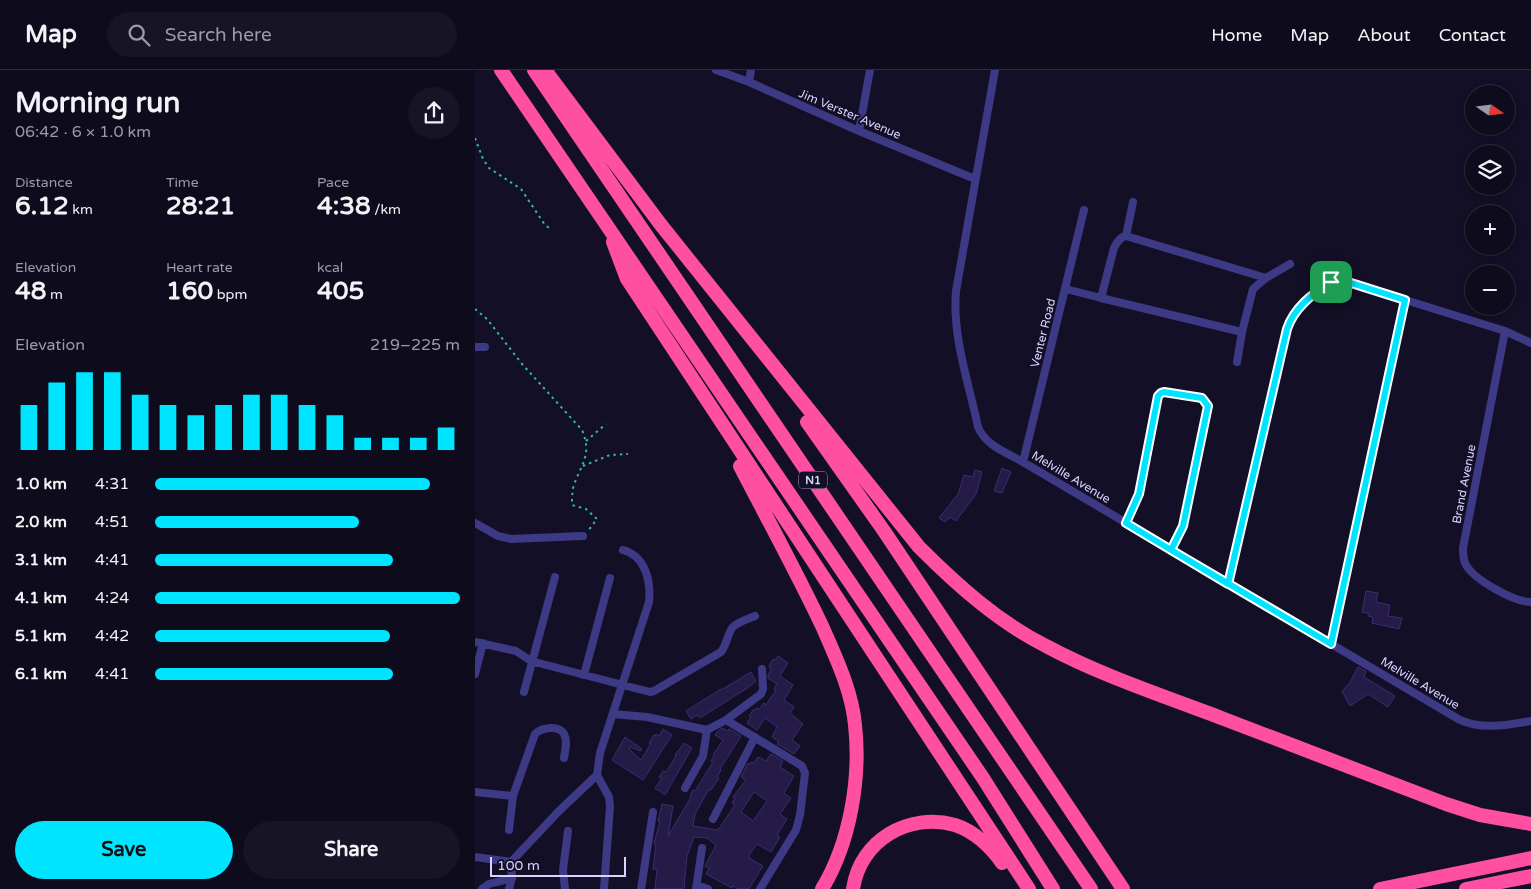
<!DOCTYPE html>
<meta charset="utf-8">
<style>
body{margin:0;font-family:"Varela Round",sans-serif;background:#171425;color:#f1f3f6;height:100vh;display:flex;flex-direction:column;font-size:19px;white-space:nowrap}
*{box-sizing:border-box;margin:0}
p{font-size:16px;color:#9b9ba3}
.icon{flex:none;width:28px;height:28px;fill:none;stroke:currentColor;stroke-width:2;stroke-linecap:round;stroke-linejoin:round}
.map{position:relative;flex:1;overflow:hidden}
.drawer{display:flex;flex-direction:column;background:#0e0b1c;width:475px}
.drawer>*{flex:none}
.needle{width:32px;rotate:104deg}
.buttons{position:absolute;left:990px;top:15px;display:grid;gap:10px}
.buttons a{display:grid;place-items:center;width:50px;height:50px;border-radius:50%;background:#0e0b1c;box-shadow:0 2px 8px #0003,0 0 0 1px #2e2b3b;font-size:25px}
.scale{position:absolute;left:15px;bottom:12px;width:136px;box-sizing:border-box;padding-left:5px;border:2px solid #d9d4ff;border-top:0;font-size:14px;line-height:18px;white-space:nowrap;color:#d9d4ff;-webkit-text-stroke:4px #130f26;paint-order:stroke}
.pin{position:absolute;display:grid;place-items:center;width:42px;height:42px;color:#fff;margin:-21px;border-radius:10px;box-shadow:0 2px 8px #0006}
.round{display:grid;place-items:center;flex:none;width:52px;height:52px;border-radius:26px;background:#171425}
.head{display:flex;align-items:center;justify-content:space-between;height:85px;padding:0 15px}
h1{font-size:28px;font-weight:700;line-height:38px}
.stats{display:grid;grid-template-columns:repeat(3,1fr);gap:8px;height:85px;padding:5px 15px}
.stats div{display:grid;align-content:center}
.stats b{font-size:25px;font-weight:700}
.stats small{font-size:14px;font-weight:400}
.stats p{font-size:14px}
.chart{height:140px;padding:10px 15px}
.chart p{display:flex;justify-content:space-between}
.chart svg{width:100%;height:90px;margin-top:5px;stroke:#00e5ff;stroke-width:6}
.action{display:flex;gap:10px;margin-top:auto;padding:10px 15px}
.action a{flex:1;height:58px;border-radius:30px;background:#00e5ff;color:#111;font-size:20px;font-weight:700;line-height:58px;text-align:center}
.action a+a{background:#171425;color:#f1f3f6}
ul{padding:0 15px;list-style:none;font-size:16px}
li{display:grid;grid-template-columns:80px 60px 1fr;align-items:center;height:38px}
li i{height:12px;border-radius:6px;background:#00e5ff}
header{display:flex;align-items:center;gap:30px;box-sizing:border-box;height:70px;padding:0 25px;background:#0e0b1c;border-bottom:1px solid #2e2b3b}
header strong{font-size:24px}
nav{display:flex;gap:28px;margin-inline-start:auto;font-size:18px}
.search{width:350px;height:45px;background:#171425;display:flex;align-items:center;gap:12px;box-sizing:border-box;padding:0 18px;border-radius:28px;color:#9b9ba3;font-size:19px}
main{display:flex;flex:1;min-height:0}
.map>svg:first-child{display:block}
.building{fill:#241b47;stroke:#3b2d73;fill-rule:evenodd}
.lines{fill:none;stroke-linecap:round;stroke-linejoin:round}
.path{stroke:#2fb8b0;stroke-width:2;stroke-dasharray:2.5 4;stroke-linecap:butt}
.street{stroke:#3d3a85;stroke-width:8}
.highway{stroke:#ff4fa3;stroke-width:14}
.route-casing{stroke:#fff;stroke-width:10}
.route{stroke:#00e5ff;stroke-width:6}
.labels{text-anchor:middle;stroke-width:4;stroke-linejoin:round;paint-order:stroke}
.shield{fill:#130f26;stroke:#9e99be;stroke-width:1}
.shield-label{font-size:11px;font-weight:bold;fill:#d9d4ff}
.street-label{font-size:12px;fill:#d9d4ff;stroke:#130f26}
</style>
<header>
<strong>Map</strong>
<div class="search"><svg class="icon" aria-label="search" viewBox="0 0 24 24"><circle cx="10" cy="10" r="6"/><path d="M15 15l6 6"/></svg>Search here</div>
<nav><a>Home</a><a>Map</a><a>About</a><a>Contact</a></nav>
</header>
<main>
<section class="drawer">
<div class="head"><div><h1>Morning run</h1><p>06:42 · 6 × 1.0 km</p></div><a class="round"><svg class="icon" aria-label="share" viewBox="0 0 24 24"><path d="M12 15V3M7 8l5-5 5 5M5 13v7h14v-7"/></svg></a></div>
<div class="stats">
<div><p>Distance</p><b>6.12<small> km</small></b></div>
<div><p>Time</p><b>28:21</b></div>
<div><p>Pace</p><b>4:38<small> /km</small></b></div>
</div>
<div class="stats">
<div><p>Elevation</p><b>48<small> m</small></b></div>
<div><p>Heart rate</p><b>160<small> bpm</small></b></div>
<div><p>kcal</p><b>405</b></div>
</div>
<div class="chart"><p><span>Elevation</span>219–225 m</p>
<svg viewBox="0 0 160 44" preserveAspectRatio="none"><path d="M5 44V22M15 44V11M25 44V6M35 44V6M45 44V17M55 44V22M65 44V27M75 44V22M85 44V17M95 44V17M105 44V22M115 44V27M125 44V38M135 44V38M145 44V38M155 44V33"/></svg>
</div>
<ul>
<li><b>1.0 km</b>4:31<i style="width:90%"></i></li>
<li><b>2.0 km</b>4:51<i style="width:67%"></i></li>
<li><b>3.1 km</b>4:41<i style="width:78%"></i></li>
<li><b>4.1 km</b>4:24<i style="width:100%"></i></li>
<li><b>5.1 km</b>4:42<i style="width:77%"></i></li>
<li><b>6.1 km</b>4:41<i style="width:78%"></i></li>
</ul>
<div class="action"><a>Save</a><a>Share</a></div>
</section>
<div class="map">
<svg width="1056" height="819" viewBox="0 0 1056 819">
<rect width="100%" height="100%" fill="#130f26"/>
<path class="building" d="M527,398l9,4 -9,21 -8,-2z
M500,400l7,2 -6,22 -20,27 -6,-4 -5,5 -6,-4 19,-24 6,-19 9,2z
M891,521l12,2 -2,9 14,3 -2,11 14,2 -3,11 -27,-6 1,-6 -5,-1 1,-2 -7,-2z
M303,586l10,7 -8,13 13,9 -9,15 10,7 -4,6 13,11 -11,16 8,6 -6,8 -17,-10 2,-2 -7,-5 5,-10 -12,-9 -8,12 -10,-7 4,-6 -2,-1 5,-7 1,1 2,-2 2,1 5,-6 2,2 10,-15 -2,-1 3,-5 -9,-6v-3l3,-5 -2,-4 4,-7 2,1z
M883,597l8,4 -2,6 31,19 -7,11 -20,-13 -18,12 -8,-15 7,-7z
M276,602l5,9 -7,6 -49,31 -3,-3 -6,4 -5,-8 35,-22v1z
M247,658l6,3 1,-2 2,1 10,6 -21,33 1,1 -4,7 2,1 -8,12 -2,-1 -14,25 -2,12 25,4 17,-25 -3,-2 3,-5 -2,-1 13,-17 -5,-3 7,-14 2,1 1,-2 3,1 4,-6 8,4 5,-7 12,7 -3,6 14,9 -10,17 7,5 -11,16 7,5 -10,16 3,2 -9,15 -14,-8 -8,11v3l14,8 -14,23h-10l-6,-3 -1,2 -26,-14 3,-6 -4,-2 11,-21 -9,-7 -13,-1 -7,19 -3,33h-29l2,-20h-4l3,-25h-2l6,-23h-2l4,-17 11,2 -5,30 23,-39 -1,-1 3,-6 2,1 18,-29 -2,-1 3,-5 -1,-1 10,-15 -8,-5 3,-4zM279,722l13,9 -14,20 -12,-9z
M188,659l9,6 -29,45 -31,-20 13,-23 17,12 -1,2 -11,-4 -1,2 12,11 10,-17h-2l5,-8 1,1 1,-2 3,2z
M209,673l8,5 -27,47 -10,-7 7,-10 -3,-1 4,-6 3,1 10,-16 -1,-1z"/>
<g class="lines">
<path class="path" d="M0,68l8,21 6,9 32,21 24,36 7,5
M0,239l12,10 35,45 60,66c11,26 -2,35 -9,58 -1,6 -1,11 -1,17l14,4 11,10 -9,12
M111,371l20,-17
M108,396l27,-11 18,-1"/>
<path class="street" d="M241,0l33,12 110,49 116,48
M520,0l-39,221c-4,46 13,92 22,136 8,19 28,25 45,35l437,258c23,10 47,5 71,1
M274,12l2,-12
M384,61l11,-61
M651,166l7,-34
M791,208l24,-14
M591,219l35,9
M1030,261l-42,217c0,5 0,10 2,15 7,16 49,39 66,39
M0,277h10
M762,292l5,-30 11,-43 13,-11 -140,-42c-7,1 -9,7 -12,12l-13,50 141,34
M548,392l61,-252
M0,453l23,13 13,3 72,-3
M651,453l13,-29 19,-98 3,-3 3,-1 38,6 6,8 -25,119 -12,25
M753,514l59,-255c5,-14 29,-45 45,-47 5,-1 11,0 16,0l157,49 26,12
M0,572l41,9 15,10 119,31 4,-1 67,-39c6,-8 6,-16 11,-24 5,-6 16,-9 23,-12
M856,574l73,-344
M0,604l8,-31
M109,605l26,-97
M49,622l31,-115
M138,644l34,3 60,13 19,-10 35,-26 2,-5 -1,-20
M251,650l76,46 3,7 -5,42 -4,15 -36,59
M122,705l12,22 1,9 -6,83
M210,718l18,-32 4,-26
M0,722l38,4 22,-62c7,-7 24,-9 29,0 4,7 1,17 0,24
M238,749l42,-82
M34,760l4,-34
M0,787l36,5 48,-51 38,-36 3,-22 49,-151c2,-20 -3,-46 -26,-52
M222,815l11,4
M7,819l7,-5 23,-6
M34,819l3,-11 -1,-16
M90,819l-2,-19 5,-39
M166,819l12,-77
M221,819l6,-41"/>
<path class="highway" d="M26,0l482,708 70,111
M59,0l557,819
M70,0l116,155 258,322c37,37 79,75 127,99 56,30 118,50 178,73 74,29 148,57 222,85l34,11 51,9
M138,172l14,37 402,610
M332,352l77,109 239,358
M265,396c28,54 57,107 83,162 13,30 29,63 32,97 6,53 -5,118 -33,164
M378,819c7,-49 56,-77 102,-64 19,6 36,22 47,38
M905,819l151,-31
M991,819l65,-13"/>
</g>
<g class="lines">
<defs>
<path id="route" d="M856,212c-19,12 -37,26 -44,47l-59,255 -102,-61 13,-29 19,-98 3,-3 3,-1 38,6 6,8 -25,120 -12,24 160,94 74,-344 -57,-18h-17"/>
</defs>
<use href="#route" class="route-casing"/>
<use href="#route" class="route"/>
</g>
<g class="labels">
<rect class="shield" x="324" y="401.5" width="28" height="17" rx="4"/>
<g class="shield-label">
<text x="338" y="414">N1</text>
</g>
<g class="street-label">
<text transform="translate(375 44) rotate(23)" y="4">Jim Verster Avenue</text>
<text transform="translate(568 263) rotate(-76)" y="4">Venter Road</text>
<text transform="translate(596 407) rotate(31)" y="4">Melville Avenue</text>
<text transform="translate(989 414) rotate(-79)" y="4">Brand Avenue</text>
<text transform="translate(945 613) rotate(31)" y="4">Melville Avenue</text>
</g>
</g>
</svg>
<div class="buttons">
<a><svg class="needle" viewBox="-14 -14 28 28"><path d="M0-13l5 13h-10z" fill="#e53935"/><path d="M0 13l5-13h-10z" fill="#9b9ba3"/></svg></a>
<a><svg class="icon" aria-label="layers" viewBox="0 0 24 24"><path d="M12 4l9 5-9 5-9-5zM3 14l9 5 9-5"/></svg></a>
<a>+</a>
<a>−</a>
</div>
<div class="scale">100 m</div>
<div class="pin" style="left:856px;top:212px;background:#1e9e55"><svg class="icon" aria-label="arrive" viewBox="0 0 24 24"><path d="M6 21V4h12l-3 4 3 4H6"/></svg></div>
</div>
</main>
